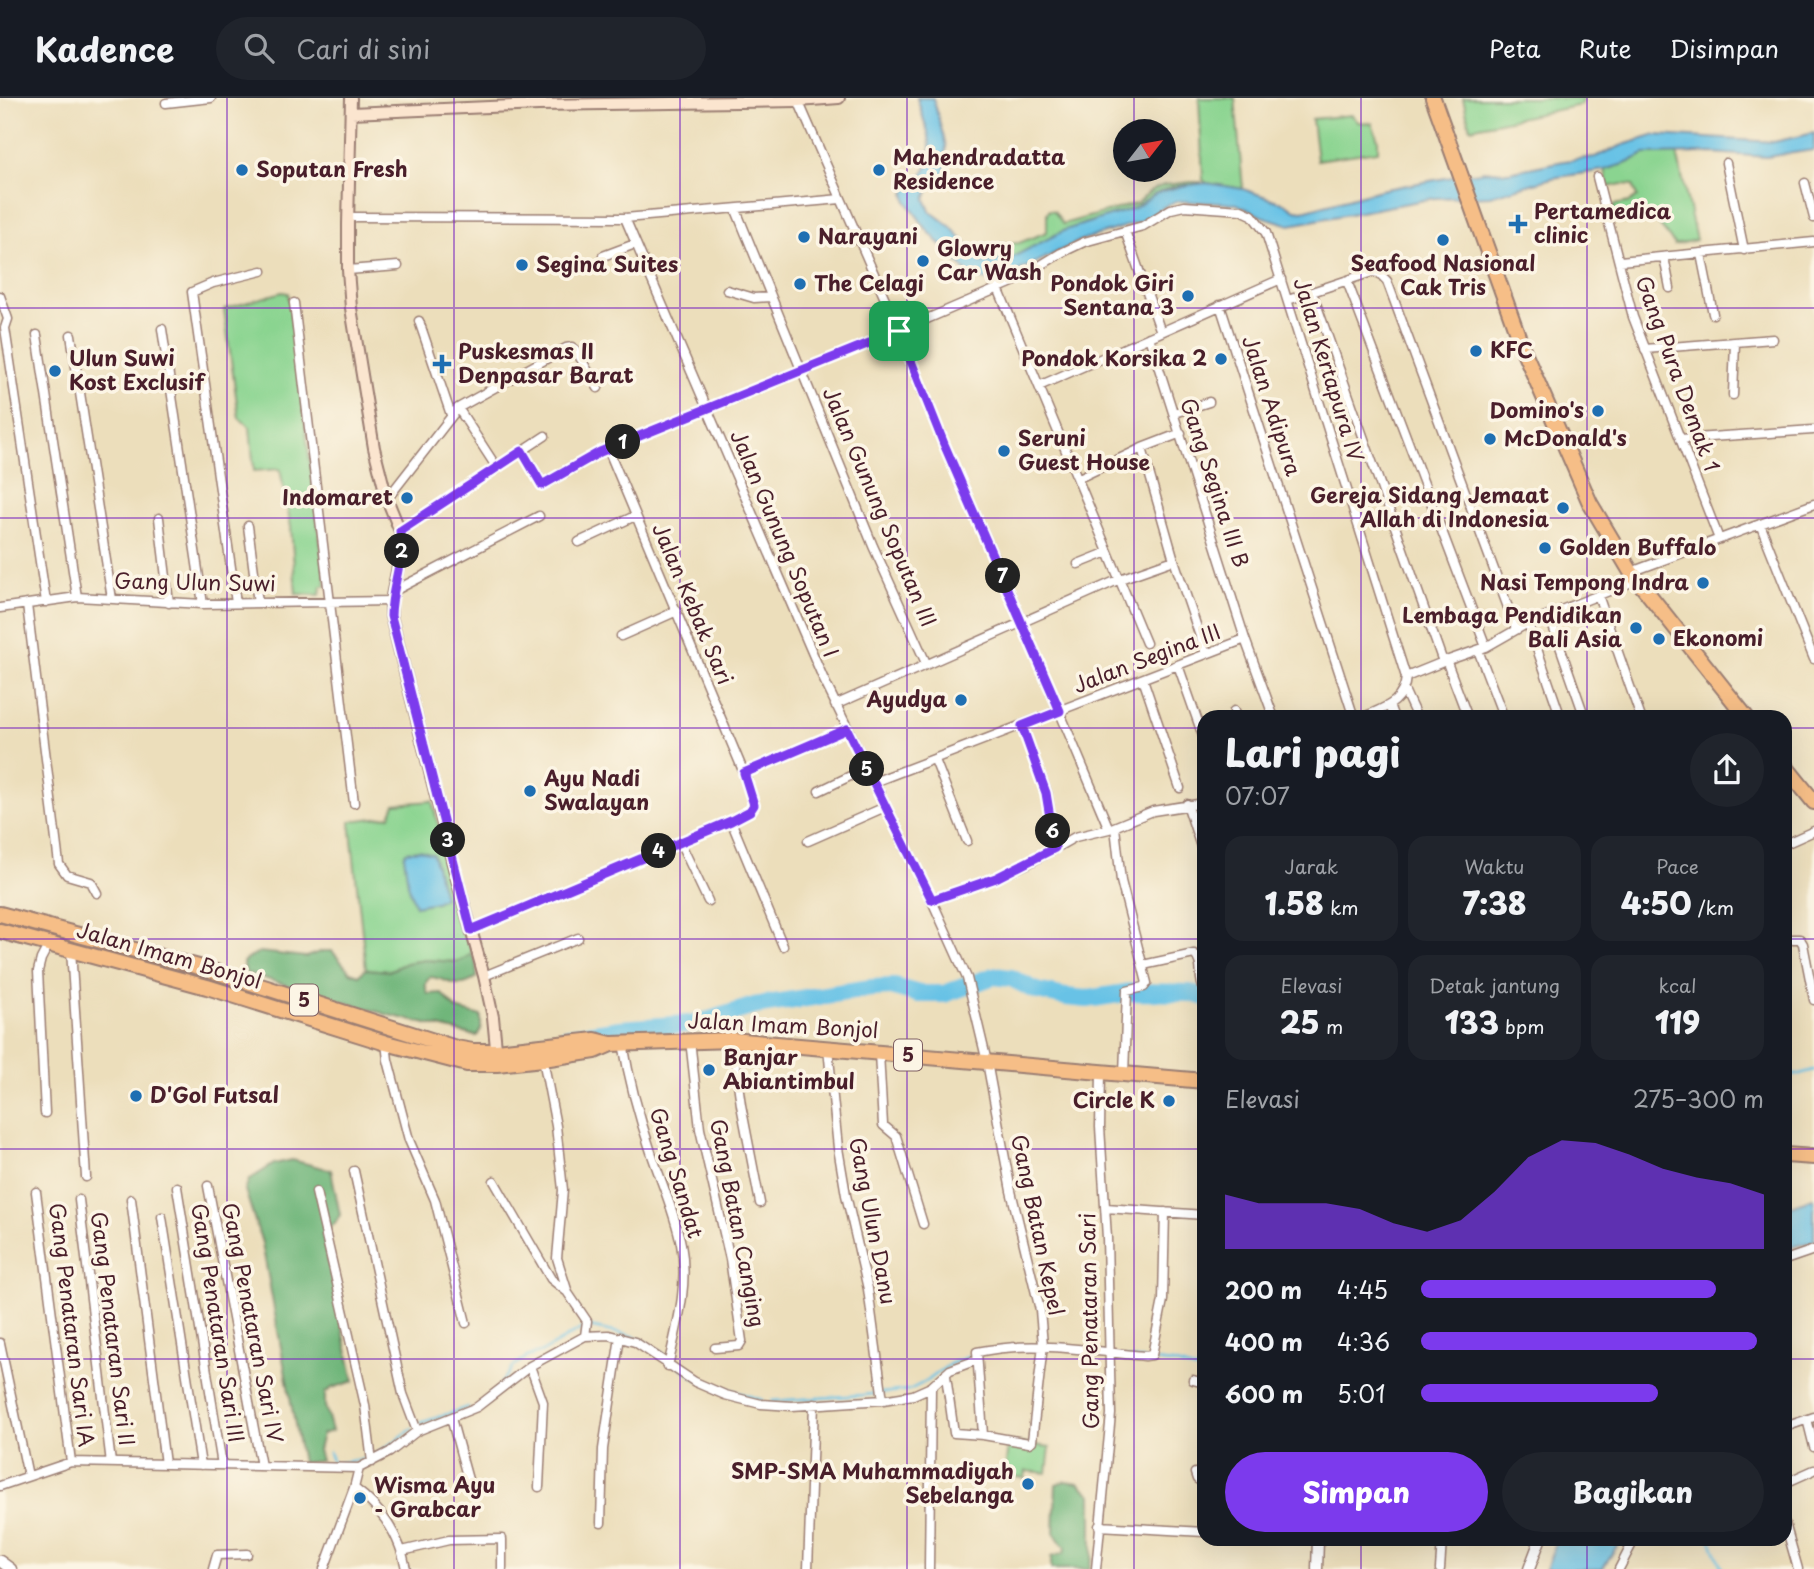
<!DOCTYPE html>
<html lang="id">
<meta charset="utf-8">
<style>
body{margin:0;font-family:"Playpen Sans",sans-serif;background:#20242c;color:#f1f3f6;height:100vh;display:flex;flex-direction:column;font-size:26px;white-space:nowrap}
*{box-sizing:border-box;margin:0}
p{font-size:23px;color:#9ea1a6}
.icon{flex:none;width:38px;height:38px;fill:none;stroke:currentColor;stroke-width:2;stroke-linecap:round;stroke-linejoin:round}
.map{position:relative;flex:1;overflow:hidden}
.sheet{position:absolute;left:1197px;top:612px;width:595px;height:836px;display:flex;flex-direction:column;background:#171b24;border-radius:21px;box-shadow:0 7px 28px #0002}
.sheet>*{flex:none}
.needle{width:46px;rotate:59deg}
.controls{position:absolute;left:1113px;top:21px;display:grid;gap:14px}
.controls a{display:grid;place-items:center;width:63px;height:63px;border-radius:50%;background:#171b24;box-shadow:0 7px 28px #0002;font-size:35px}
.pin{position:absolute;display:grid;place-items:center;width:60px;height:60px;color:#fff;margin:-30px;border-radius:14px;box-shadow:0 4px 10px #0006}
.km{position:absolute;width:35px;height:35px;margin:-18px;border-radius:50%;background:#222;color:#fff;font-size:19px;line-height:35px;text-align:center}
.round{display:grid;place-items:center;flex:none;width:74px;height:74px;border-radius:37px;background:#20242c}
.headline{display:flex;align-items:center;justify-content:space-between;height:119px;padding:0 28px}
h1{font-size:38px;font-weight:800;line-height:52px}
.metrics{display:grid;grid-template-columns:repeat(3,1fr);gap:10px;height:119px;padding:7px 28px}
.metrics div{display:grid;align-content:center;border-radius:18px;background:#20242c;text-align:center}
.metrics b{font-size:30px;font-weight:800}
.metrics small{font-size:19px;font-weight:400}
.metrics p{font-size:19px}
.chart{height:196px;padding:14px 28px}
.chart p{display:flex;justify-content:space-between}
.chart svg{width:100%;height:126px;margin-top:7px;fill:#7c3aed;opacity:.7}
.button{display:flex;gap:14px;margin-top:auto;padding:14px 28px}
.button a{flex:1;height:80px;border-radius:42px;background:#7c3aed;color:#fff;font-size:28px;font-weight:800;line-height:80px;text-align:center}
.button a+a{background:#20242c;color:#f1f3f6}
ul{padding:0 28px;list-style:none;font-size:23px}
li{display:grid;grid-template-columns:112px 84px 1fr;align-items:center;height:52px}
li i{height:18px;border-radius:9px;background:#7c3aed}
header{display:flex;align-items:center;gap:42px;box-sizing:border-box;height:98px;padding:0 35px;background:#171b24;border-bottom:2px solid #363941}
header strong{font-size:33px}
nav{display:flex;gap:38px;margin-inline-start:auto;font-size:24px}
.search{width:490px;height:63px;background:#20242c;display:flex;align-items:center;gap:18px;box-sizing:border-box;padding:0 24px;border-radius:38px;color:#9ea1a6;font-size:26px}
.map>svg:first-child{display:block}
.green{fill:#8ad490;stroke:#6a7a5e;stroke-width:2}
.forest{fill:#6fb67a;stroke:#5c6a52;stroke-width:2}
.water{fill:#68c2e6;stroke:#597088;stroke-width:2}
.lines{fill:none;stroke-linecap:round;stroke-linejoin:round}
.stream{stroke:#68c2e6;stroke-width:2.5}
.river{stroke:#68c2e6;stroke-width:18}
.minor-casing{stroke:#9b7e73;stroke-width:11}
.tertiary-casing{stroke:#9b7e73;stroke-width:13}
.secondary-casing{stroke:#9b7e73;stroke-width:14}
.trunk-casing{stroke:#9b7e73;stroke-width:18}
.minor{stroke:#fff;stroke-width:8}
.tertiary{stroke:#fff;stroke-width:10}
.secondary{stroke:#fbe5cf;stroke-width:10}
.trunk{stroke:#f6be87;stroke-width:14}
.route-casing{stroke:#fff;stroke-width:14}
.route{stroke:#7c3aed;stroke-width:9}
.grid{fill:none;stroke:#7b2cbf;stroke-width:2;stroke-opacity:0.55}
.poi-dot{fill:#1f6fb2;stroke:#fcf5e5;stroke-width:2.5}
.labels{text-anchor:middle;stroke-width:7;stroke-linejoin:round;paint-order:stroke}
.shield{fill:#fcf5e5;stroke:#7f5f63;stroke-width:2}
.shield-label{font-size:19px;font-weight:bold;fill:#4a1f2b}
.poi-label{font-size:21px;font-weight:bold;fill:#4a1f2b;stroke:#fcf5e5;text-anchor:start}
.street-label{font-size:21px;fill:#4a1f2b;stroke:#fcf5e5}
</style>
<header>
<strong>Kadence</strong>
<div class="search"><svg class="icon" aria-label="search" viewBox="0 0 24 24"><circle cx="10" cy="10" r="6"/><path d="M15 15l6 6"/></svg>Cari di sini</div>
<nav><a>Peta</a><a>Rute</a><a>Disimpan</a></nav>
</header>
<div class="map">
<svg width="1814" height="1471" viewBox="0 0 1814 1471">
<rect width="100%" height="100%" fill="#fcf5e5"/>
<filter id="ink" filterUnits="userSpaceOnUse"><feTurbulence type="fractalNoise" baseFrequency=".0143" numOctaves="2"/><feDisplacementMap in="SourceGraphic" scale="14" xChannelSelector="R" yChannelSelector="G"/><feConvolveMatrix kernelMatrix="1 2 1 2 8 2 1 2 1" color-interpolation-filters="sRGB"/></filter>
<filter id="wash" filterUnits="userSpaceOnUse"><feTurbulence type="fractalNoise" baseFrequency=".00686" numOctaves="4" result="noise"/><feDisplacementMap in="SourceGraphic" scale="28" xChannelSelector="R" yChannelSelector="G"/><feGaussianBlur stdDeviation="1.57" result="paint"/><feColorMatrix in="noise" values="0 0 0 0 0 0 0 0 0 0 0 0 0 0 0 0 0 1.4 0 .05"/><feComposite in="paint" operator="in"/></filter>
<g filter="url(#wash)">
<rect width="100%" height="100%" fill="#ecdebb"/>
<path class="green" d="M1199,0h36l8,91 -36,-6 -4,-3z
M1463,0h119v1l-1,6 -111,23z
M1352,17l6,7 14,1 6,17v11l-61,9 -5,-41z
M1677,55l19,87 -22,5c-6,-12 -14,-16 -20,-29l-14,-3 -17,5 -9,-3v-10l16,-3 7,-5 -4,-12 -11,-1 -14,3 -3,-17 22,-7 17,-9z
M1192,84h9v2l-29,3 -16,6 -21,15 -52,16 -72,34 -27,4 -2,-6 15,-12 22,-1 28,-11v-19l2,-3 5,1 9,13 75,-21 13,-13 13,-5z
M282,194l6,1 38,293h-5l-1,9 -24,-1 -5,-67 -11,-58 -26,2 -4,-44 -11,-9 -15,-109z
M432,703l40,153 -14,8 -33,-2 -19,3 -17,8 -23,-2 -16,-148 40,-5 5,-12z
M1008,1344l42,5 -3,26 -21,-2 -1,7 -20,-2z"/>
<path class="forest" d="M323,853h9l18,21 9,3 7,-6 23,2 17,-8 19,-3 33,2 14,-8 4,8 1,15c-19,16 -29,1 -47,0 -5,5 -6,10 -2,17l13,-1 15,16 25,7v13l-4,7 -88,-21 -143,-42 -3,-11 16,-10 47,5z
M292,1062l39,10 9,45 -4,7 -14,12 32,147 -22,7 -7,5v13l7,25 -10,3 -4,16 3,11 -19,2 -40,-220 -17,-53 4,-10 25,-16z
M1065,1383l14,2 13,12v60l-3,14h-38v-12l13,-4 1,-5 -11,-15 2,-49z"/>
<path class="water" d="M917,0h16l13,48 -1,26 -15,15 -5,12 5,12 21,16 31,36 29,-5 54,-28 70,-22 21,-15 25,-7 26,-3 36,6 43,15 9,6 8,1 77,-21 105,-19 24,1 55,-11 31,-4 28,-12 33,-10 118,7 40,-9v17l-48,7 -53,-4 -69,1 -17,9 -22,7 -53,8 -62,18 -55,2 -145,27 -29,-9 -24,-12 -59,-3 -11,4 -25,16 -60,19 -76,37 -22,3 -9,-1 -9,-8 -38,-40 -21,-29 -2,-8 3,-7 17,-16 6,-12 -2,-23z
M419,752l14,4 11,43 -8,5 -21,4 -7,-22 -4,-28 2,-4z
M1814,1100v43l-29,8v-41z
M1557,1442h64l-19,29h-56z"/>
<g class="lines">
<path class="stream" d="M1785,980l29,-8
M1087,1256l85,9 32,9
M501,1285l14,-18 12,-8 15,-5 39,-23 8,-2 44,9 16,8 50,36 63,20
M772,1303l91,-6 46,-5 18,-9 23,-17 26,-10
M421,1325l47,-16
M329,1354l4,12 30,-5
M375,1357l37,-26
M1711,1442l11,29"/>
<path class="river" d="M567,939l53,-8 68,-5 21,-4 45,-14 117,-18 23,-1 25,7h25l50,-18 17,2 26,13 29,6 21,2 45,-7 59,1 13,4"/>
</g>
</g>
<g filter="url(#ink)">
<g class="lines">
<defs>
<path id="minor" d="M797,0l102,233 45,113 55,124 110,261
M166,5l45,-5
M1726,65l18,87
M1597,79l36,140 86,222
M1805,85l9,35
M736,112l137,336 53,117
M348,119l277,1 216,-19
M625,120l199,462 104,212 39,86 20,84 24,129 29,119 3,35 -11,96 -3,2 -46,-8 -29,-2 -8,-57
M1125,133l36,101
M1701,156l12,60
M603,158l32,-12
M1664,159l6,31
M1620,163l194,-19
M348,172l50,-4
M1347,183l139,366
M998,190l148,355
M727,192l27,8 16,-1
M1312,194l131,370
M0,198l8,23 -3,9 41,274
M1288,202l84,-28 7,1 8,8 129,348
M294,205l60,500
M1220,207l134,413
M419,223l32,94
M162,231l41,275
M37,237l40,262
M71,237l41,264
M1149,239l96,302 29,79
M1645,251l128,-10
M1039,288l242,-107
M1733,297l2,-52
M458,310l39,60
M1174,315l35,-11
M1680,341l133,-9
M1142,350l32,112 32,94
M522,353l21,34 57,-33 299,-121 116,-50 46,-28 23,-11 59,-16 28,-17 13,-3 57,4 11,5 14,18 140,444c-2,27 -23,31 -45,41
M1079,380l63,-30 39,-15
M387,401l71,-91 108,-60 6,-1 3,2 23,39
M159,420l10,85
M1760,426l54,135
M248,428l10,77
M400,433l145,-95
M579,444l56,-26
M1078,466l30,-12
M1631,474l183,-68
M392,494l147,-76
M1598,497l43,123
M236,505l-44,-311 21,-9 49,-12
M27,507l32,259 8,11 24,7 6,11
M0,510l77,-11 126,7 188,-3
M1549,517l36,103
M1528,525l33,95
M621,538l56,-25
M1478,552l26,68
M1446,562l22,58
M1178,567l26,74
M1406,579l37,-15 43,-15 42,-24 109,-43
M1143,581l37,109
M1405,594l12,26
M835,607l285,-126 54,-19
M1389,607l5,13
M1234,613l2,7
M1022,628l25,67 8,55
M935,662l32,81
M744,675l103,-44
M874,684l371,-143
M819,693l48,-23
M1187,706l17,52
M731,723l52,125
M1115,729l6,54 26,102 -3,4 -17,4 -3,84
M808,743l77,-34
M680,744l28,59
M1785,746l29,-13
M932,802l64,-22 33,-15 46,-26 34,-8 44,-18 51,-8
M471,832l260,-109 19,-10 4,-6 -10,-32 -136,-324
M1785,841h15l3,5 11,56
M71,852l15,227
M1143,867l51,-11c11,10 3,24 10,35
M484,878l94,-38
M690,942l10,89 30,130 12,82 -3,5 -24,2
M732,942l9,65 19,98
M386,945l2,17 21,80 26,60 31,123
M623,945c6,37 16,74 28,109 10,30 24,61 30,92 8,40 -4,82 -13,122
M828,950l10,100 8,47 22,94 15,111
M879,955l4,72 13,11 27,88
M543,961l13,67 7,64 -6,68 11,35 19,28 -2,15
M45,1015l-7,-142 3,-12 8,-15
M354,1073l49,223 14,37
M494,1083l57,98 15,12
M208,1088l53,280
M177,1089l45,278
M36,1094l35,270
M316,1094l49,213 7,57
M131,1101l34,265
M79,1102l32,263
M1106,1110l98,7
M162,1119l39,248
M1785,1162l29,-10
M0,1245l28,133
M530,1268l13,36 -4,85
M1193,1282l11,3
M931,1289l19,-17 27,-10
M451,1320l19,69
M1807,1321l7,28
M1785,1329l29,-10
M983,1337l-6,-83c56,-12 112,-1 168,4l7,-1 11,-55 2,-88
M1195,1375l2,6 7,4
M1785,1385l29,-13
M0,1388l71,-24 288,6 31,-16 27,-21 60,-24 53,-41 55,-30 24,-1 26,7 60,40 30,13 36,9 31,2 91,-6 30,-5 18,-8 -2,182
M354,1390c27,20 46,48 52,81
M601,1425l2,-74 17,-112
M1785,1425l13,46
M1099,1428l105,6
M402,1453l47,-11 53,-1v30
M213,1471l4,-14 30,-1
M324,1471l30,-81 5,-20
M808,1471l6,-165
M1096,1471l15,-155 -4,-176 -7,-111 1,-54
M1440,1471l2,-29
M1619,1471l15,-29"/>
<path id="tertiary" d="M0,1463l11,8
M1317,1471l1,-29
M1529,1471l11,-29"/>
<path id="secondary" d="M351,0l-3,126v46l3,38 23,140 13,51 13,32 2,16 -11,54v15l65,260 28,100 9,41 4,41
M351,15l187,-8 260,-4 41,-3"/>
<path id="trunk" d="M1433,0l89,249 68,156 41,69 116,146
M1785,668l29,36
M0,816l210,56 246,78 17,3h24l98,-11 16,4 121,-4 472,41
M0,833l207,56 179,56 81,21h30l46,-5 52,-8 16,-7
M1785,1057l29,2"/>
</defs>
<use href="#minor" class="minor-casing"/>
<use href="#tertiary" class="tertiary-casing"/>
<use href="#secondary" class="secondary-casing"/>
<use href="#trunk" class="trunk-casing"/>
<use href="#minor" class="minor"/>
<use href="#tertiary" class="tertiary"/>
<use href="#secondary" class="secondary"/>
<use href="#trunk" class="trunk"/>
</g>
</g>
<g class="lines" filter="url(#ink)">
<defs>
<path id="route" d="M899,233l45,113 116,267 -38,15 24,67 9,55 -59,30 -64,22 -85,-171 -103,44 10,32 -4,6 -19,10 -260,109 -80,-314c0,-29 14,-56 9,-85l122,-80 20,34 58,-33z"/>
</defs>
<use href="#route" class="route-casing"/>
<use href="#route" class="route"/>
</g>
<path class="grid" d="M227,0v1471M454,0v1471M680,0v1471M907,0v1471M1134,0v33M1361,0v620M1587,0v620M1134,72v1399M0,210h1814M0,420h1814M0,630h1204M1785,630h29M0,841h1204M1785,841h29M0,1051h1204M1785,1051h29M0,1261h1204M1785,1261h29M1361,1442v29M1587,1442v29"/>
<g class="poi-dot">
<circle cx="242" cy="72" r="7"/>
<circle cx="879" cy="72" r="7"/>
<path d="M1514.5 115.5h7v7h7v7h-7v7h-7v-7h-7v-7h7z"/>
<circle cx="804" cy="139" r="7"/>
<circle cx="1443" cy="142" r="7"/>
<circle cx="923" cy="163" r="7"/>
<circle cx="522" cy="167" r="7"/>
<circle cx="800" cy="186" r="7"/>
<circle cx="1188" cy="198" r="7"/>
<circle cx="1476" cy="253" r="7"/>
<circle cx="1221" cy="261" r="7"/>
<path d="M438.5 255.5h7v7h7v7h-7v7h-7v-7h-7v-7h7z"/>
<circle cx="55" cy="273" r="7"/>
<circle cx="1598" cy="313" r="7"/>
<circle cx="1490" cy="341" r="7"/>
<circle cx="1004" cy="353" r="7"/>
<circle cx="407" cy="400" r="7"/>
<circle cx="1563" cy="410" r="7"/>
<circle cx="1545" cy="450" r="7"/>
<circle cx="1703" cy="485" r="7"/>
<circle cx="1636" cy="530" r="7"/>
<circle cx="1659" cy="541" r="7"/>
<circle cx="961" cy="602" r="7"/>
<circle cx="530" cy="693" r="7"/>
<circle cx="709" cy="972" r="7"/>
<circle cx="136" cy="998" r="7"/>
<circle cx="1169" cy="1003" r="7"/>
<circle cx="1028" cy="1386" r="7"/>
<circle cx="360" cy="1400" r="7"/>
</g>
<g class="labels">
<g class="shield">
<rect x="290" y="886.5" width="28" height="31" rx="5"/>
<rect x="894" y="941.5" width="28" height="31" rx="5"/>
</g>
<g class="shield-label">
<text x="304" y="909">5</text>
<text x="908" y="964">5</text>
</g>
<g class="poi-label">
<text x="893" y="67">Mahendradatta<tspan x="893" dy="24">Residence</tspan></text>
<text x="256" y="79">Soputan Fresh</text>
<text x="1534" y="121">Pertamedica<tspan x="1534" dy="24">clinic</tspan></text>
<text x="818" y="146">Narayani</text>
<text x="937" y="158">Glowry<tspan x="937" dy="24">Car Wash</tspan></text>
<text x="1443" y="173" text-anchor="middle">Seafood Nasional<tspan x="1443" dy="24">Cak Tris</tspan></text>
<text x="536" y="174">Segina Suites</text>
<text x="814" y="193">The Celagi</text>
<text x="1174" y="193" text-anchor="end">Pondok Giri<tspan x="1174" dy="24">Sentana 3</tspan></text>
<text x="1490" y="260">KFC</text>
<text x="458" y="261">Puskesmas II<tspan x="458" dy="24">Denpasar Barat</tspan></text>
<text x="69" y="268">Ulun Suwi<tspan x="69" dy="24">Kost Exclusif</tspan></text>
<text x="1207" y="268" text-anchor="end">Pondok Korsika 2</text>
<text x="1584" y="320" text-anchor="end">Domino's</text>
<text x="1018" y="348">Seruni<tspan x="1018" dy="24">Guest House</tspan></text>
<text x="1504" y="348">McDonald's</text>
<text x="1549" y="405" text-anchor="end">Gereja Sidang Jemaat<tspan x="1549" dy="24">Allah di Indonesia</tspan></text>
<text x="393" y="407" text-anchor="end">Indomaret</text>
<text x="1559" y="457">Golden Buffalo</text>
<text x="1689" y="492" text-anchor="end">Nasi Tempong Indra</text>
<text x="1622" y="525" text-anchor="end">Lembaga Pendidikan<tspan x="1622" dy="24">Bali Asia</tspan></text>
<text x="1673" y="548">Ekonomi</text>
<text x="947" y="609" text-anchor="end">Ayudya</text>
<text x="544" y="688">Ayu Nadi<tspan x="544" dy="24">Swalayan</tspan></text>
<text x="723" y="967">Banjar<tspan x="723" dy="24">Abiantimbul</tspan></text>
<text x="150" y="1005">D'Gol Futsal</text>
<text x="1155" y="1010" text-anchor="end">Circle K</text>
<text x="1014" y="1381" text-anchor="end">SMP-SMA Muhammadiyah<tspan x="1014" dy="24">Sebelanga</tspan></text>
<text x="374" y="1395">Wisma Ayu<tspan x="374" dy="24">- Grabcar</tspan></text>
</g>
<g class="street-label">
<text transform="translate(1328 272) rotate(73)" y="7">Jalan Kertapura IV</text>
<text transform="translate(1677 276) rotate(70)" y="7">Gang Pura Demak 1</text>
<text transform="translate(1271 308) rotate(72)" y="7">Jalan Adipura</text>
<text transform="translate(1214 385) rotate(72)" y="7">Gang Segina III B</text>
<text transform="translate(879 409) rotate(67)" y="7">Jalan Gunung Soputan III</text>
<text transform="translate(784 446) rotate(67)" y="7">Jalan Gunung Soputan I</text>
<text transform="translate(195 485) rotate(1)" y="7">Gang Ulun Suwi</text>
<text transform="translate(692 506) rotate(67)" y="7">Jalan Kebak Sari</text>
<text transform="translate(1147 561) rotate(-21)" y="7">Jalan Segina III</text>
<text transform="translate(169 858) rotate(16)" y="7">Jalan Imam Bonjol</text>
<text transform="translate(783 928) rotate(3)" y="7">Jalan Imam Bonjol</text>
<text transform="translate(676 1075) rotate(73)" y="7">Gang Sandat</text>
<text transform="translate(872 1123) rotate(79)" y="7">Gang Ulun Danu</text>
<text transform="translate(737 1125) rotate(79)" y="7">Gang Batan Canging</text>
<text transform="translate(1037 1127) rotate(78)" y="7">Gang Batan Kepel</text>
<text transform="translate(1090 1223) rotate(-91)" y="7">Gang Penataran Sari</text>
<text transform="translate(217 1225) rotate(81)" y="7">Gang Penataran Sari III</text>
<text transform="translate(252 1225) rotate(79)" y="7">Gang Penataran Sari IV</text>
<text transform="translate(71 1227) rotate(83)" y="7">Gang Penataran Sari IA</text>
<text transform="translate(112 1231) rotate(83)" y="7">Gang Penataran Sari II</text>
</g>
</g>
</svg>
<div class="controls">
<a><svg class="needle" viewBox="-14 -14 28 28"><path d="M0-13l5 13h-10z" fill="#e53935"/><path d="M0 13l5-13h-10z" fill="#9ea1a6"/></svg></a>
</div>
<div class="pin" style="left:899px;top:233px;background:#1e9e55"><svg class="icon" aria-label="arrive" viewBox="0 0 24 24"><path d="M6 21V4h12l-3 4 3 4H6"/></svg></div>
<b class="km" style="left:623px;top:344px">1</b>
<b class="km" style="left:402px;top:453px">2</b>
<b class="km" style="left:448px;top:742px">3</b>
<b class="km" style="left:659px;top:753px">4</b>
<b class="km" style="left:867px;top:671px">5</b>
<b class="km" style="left:1053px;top:733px">6</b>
<b class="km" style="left:1003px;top:478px">7</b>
<section class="sheet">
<div class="headline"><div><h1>Lari pagi</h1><p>07:07</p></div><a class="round"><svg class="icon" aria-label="share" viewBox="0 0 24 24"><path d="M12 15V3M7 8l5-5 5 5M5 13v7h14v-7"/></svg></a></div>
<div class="metrics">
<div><p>Jarak</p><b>1.58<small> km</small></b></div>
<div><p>Waktu</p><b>7:38</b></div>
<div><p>Pace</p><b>4:50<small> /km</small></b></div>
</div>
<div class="metrics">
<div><p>Elevasi</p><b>25<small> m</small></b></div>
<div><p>Detak jantung</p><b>133<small> bpm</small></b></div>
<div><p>kcal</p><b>119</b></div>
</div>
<div class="chart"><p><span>Elevasi</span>275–300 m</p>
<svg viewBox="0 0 160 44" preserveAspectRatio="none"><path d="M0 44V25L10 28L20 28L30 28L40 30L50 35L60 38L70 34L80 24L90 12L100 6L110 7L120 11L130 16L140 19L150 21L160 25V44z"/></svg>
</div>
<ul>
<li><b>200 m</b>4:45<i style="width:86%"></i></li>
<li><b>400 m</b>4:36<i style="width:98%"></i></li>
<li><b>600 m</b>5:01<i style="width:69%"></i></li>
</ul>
<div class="button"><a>Simpan</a><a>Bagikan</a></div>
</section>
</div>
